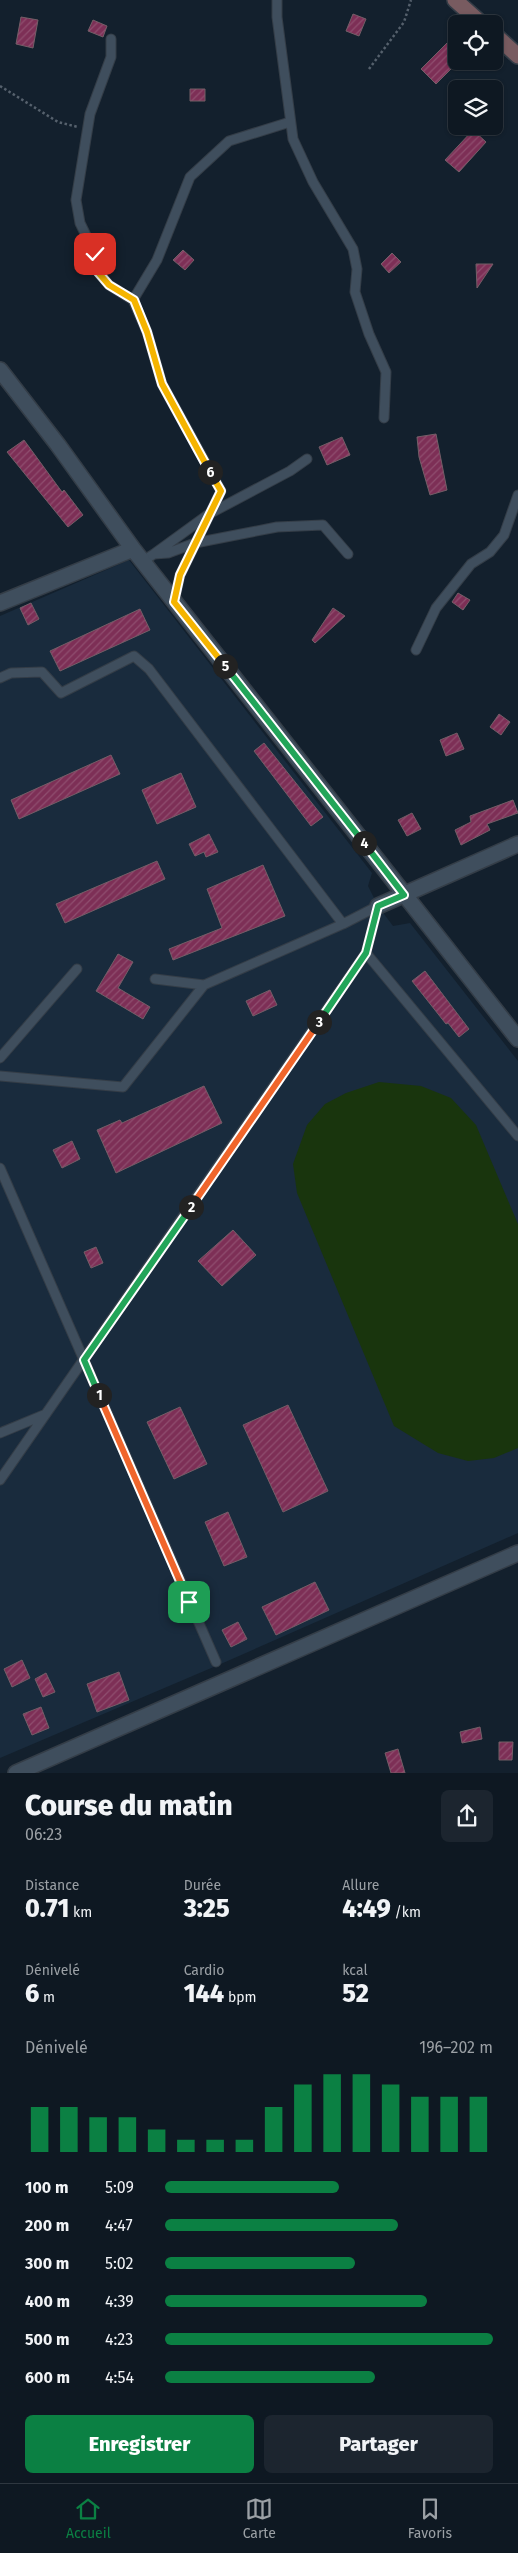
<!DOCTYPE html>
<html lang="fr">
<meta charset="utf-8">
<style>
body{margin:0;font-family:"Fira Sans",sans-serif;background:#1c252f;color:#f1f3f6;height:100vh;display:flex;flex-direction:column;font-size:19px;white-space:nowrap}
*{box-sizing:border-box;margin:0}
p{font-size:16px;color:#9ba0a5}
.icon{flex:none;width:28px;height:28px;fill:none;stroke:currentColor;stroke-width:2;stroke-linecap:round;stroke-linejoin:round}
.map{position:relative;height:1773px;overflow:hidden}
.details{display:flex;flex-direction:column;background:#0e1822;flex:1}
.details>*{flex:none}
.controls{position:absolute;left:448px;top:15px;display:grid;gap:10px}
.controls a{display:grid;place-items:center;width:55px;height:55px;border-radius:8px;background:#0e1822;box-shadow:0 1px 4px #0004,0 0 0 1px #2e3740;font-size:25px}
.pin{position:absolute;display:grid;place-items:center;width:42px;height:42px;color:#fff;margin:-21px;border-radius:10px;box-shadow:0 2px 8px #0006}
.km{position:absolute;width:25px;height:25px;margin:-12px;border-radius:50%;background:#222;color:#fff;font-size:14px;line-height:25px;text-align:center}
.round{display:grid;place-items:center;flex:none;width:52px;height:52px;border-radius:8px;background:#1c252f}
.headline{display:flex;align-items:center;justify-content:space-between;height:85px;padding:0 25px}
h1{font-size:28px;font-weight:800;line-height:38px}
.stats{display:grid;grid-template-columns:repeat(3,1fr);gap:8px;height:85px;padding:5px 25px}
.stats div{display:grid;align-content:center}
.stats b{font-size:25px;font-weight:800}
.stats small{font-size:14px;font-weight:400}
.stats p{font-size:14px}
.chart{height:140px;padding:10px 25px}
.chart p{display:flex;justify-content:space-between}
.chart svg{width:100%;height:90px;margin-top:5px;stroke:#0b8043;stroke-width:6}
.cta{display:flex;gap:10px;margin-top:auto;padding:10px 25px}
.cta a{flex:1;height:58px;border-radius:8px;background:#0b8043;color:#fff;font-size:20px;font-weight:800;line-height:58px;text-align:center}
.cta a+a{background:#1c252f;color:#f1f3f6}
ul{padding:0 25px;list-style:none;font-size:16px}
li{display:grid;grid-template-columns:80px 60px 1fr;align-items:center;height:38px}
li i{height:12px;border-radius:6px;background:#0b8043}
.tabs{display:flex;justify-content:space-around;align-items:center;height:70px;border-top:1px solid #2e3740;background:#0e1822;font-size:14px;color:#9ba0a5}
.tabs a{display:grid;justify-items:center;gap:2px}
.tabs .active{color:#0b8043}
.map>svg:first-child{display:block}
.built{fill:#192b3d}
.pitch{fill:#19350d}
.building{fill:url(#building-hatch);stroke:#745e67}
.lines{fill:none;stroke-linecap:round;stroke-linejoin:round}
.service-casing{stroke:#343d47;stroke-width:11}
.minor-casing{stroke:#343d47;stroke-width:18}
.secondary-casing{stroke:#343d47;stroke-width:18}
.path{stroke:#56616d;stroke-width:2.5;stroke-dasharray:2.5 2.5;stroke-linecap:butt}
.service{stroke:#3f4e5d;stroke-width:9}
.minor{stroke:#3f4e5d;stroke-width:15}
.secondary{stroke:#785b60;stroke-width:15}
.split-1-casing{stroke:#fff;stroke-width:10}
.split-2-casing{stroke:#fff;stroke-width:10}
.split-3-casing{stroke:#fff;stroke-width:10}
.split-4-casing{stroke:#fff;stroke-width:10}
.split-5-casing{stroke:#fff;stroke-width:10}
.split-6-casing{stroke:#fff;stroke-width:10}
.split-7-casing{stroke:#fff;stroke-width:10}
.split-1{stroke:#f0652b;stroke-width:6}
.split-2{stroke:#22a559;stroke-width:6}
.split-3{stroke:#f0652b;stroke-width:6}
.split-4{stroke:#22a559;stroke-width:6}
.split-5{stroke:#22a559;stroke-width:6}
.split-6{stroke:#f5b400;stroke-width:6}
.split-7{stroke:#f5b400;stroke-width:6}
</style>
<div class="map">
<svg width="518" height="1773" viewBox="0 0 518 1773">
<defs>
<pattern id="building-hatch" width="6" height="6" patternUnits="userSpaceOnUse" patternTransform="scale(1.25)"><rect width="6" height="6" fill="#7d2f56"/><path d="M-1 1l2-2M0 6l6-6M5 7l2-2" fill="none" stroke="#8f4e6f"/></pattern>
</defs>
<rect width="100%" height="100%" fill="#13202d"/>
<path class="built" d="M129,560l243,313 -4,13 10,20 15,20 17,-3 108,138v472l-295,130 -223,95v-1142z"/>
<path class="pitch" d="M379,1082l42,4 30,12 25,27 42,99v224l-24,10 -26,3 -30,-8 -44,-27 -97,-233 -4,-29 14,-39 18,-21 21,-11z"/>
<path class="building" d="M353,14l13,5 -7,17 -13,-5z
M21,17l17,3 -5,28 -17,-4z
M93,20l14,6 -4,11 -15,-6z
M447,43l9,9v12l-20,20 -15,-15z
M190,89h15v12h-15z
M473,130l13,12 -27,30 -14,-12z
M183,250l11,10 -9,10 -12,-10z
M392,253l9,9 -12,11 -8,-9z
M476,264h17l-16,24z
M436,434l11,56 -17,5 -11,-38 -2,-20z
M342,437l8,18 -23,10 -8,-18z
M24,440l38,52 2,-2 19,25 -15,12 -61,-75z
M458,593l12,7 -7,10 -11,-8z
M31,603l8,16 -11,6 -8,-17z
M333,608l12,8 -30,27 -3,-3z
M140,609l10,21 -90,41 -10,-20z
M499,714l11,8 -9,13 -11,-8z
M457,733l7,16 -18,7 -6,-16z
M264,743l59,74 -12,9 -57,-75z
M111,755l9,19 -101,45 -8,-19z
M181,773l15,34 -39,17 -15,-34z
M513,800l5,13 -31,11 3,6 -29,15 -6,-15 16,-8 -1,-6z
M412,813l9,16 -14,7 -9,-16z
M209,834l9,18 -12,5 -2,-5 -9,4 -6,-12z
M157,861l8,18 -100,44 -9,-19z
M263,865l22,51 -112,44 -4,-11 53,-21 -15,-39z
M118,954l15,8 -15,26 32,19 -7,12 -47,-28z
M425,971l44,58 -10,8 -11,-14 -2,1 -34,-43z
M270,990l7,15 -24,11 -7,-15z
M204,1086l18,37 -106,50 -19,-43 23,-10 2,3z
M72,1141l8,18 -18,9 -9,-18z
M233,1230l23,25 -34,31 -24,-25z
M96,1247l7,16 -12,5 -7,-16z
M288,1405l40,86 -45,21 -40,-87z
M180,1407l27,57 -33,15 -27,-57z
M228,1512l19,45 -23,9 -19,-44z
M315,1582l14,28 -53,25 -14,-28z
M238,1622l9,17 -16,8 -9,-17z
M22,1660l8,18 -18,9 -8,-18z
M119,1672l10,28 -32,12 -10,-28z
M46,1673l9,19 -12,5 -8,-18z
M41,1707l8,21 -17,7 -9,-21z
M480,1727l2,12 -20,4 -2,-11z
M499,1742h14l-1,18h-13z
M398,1749l7,24h-14l-6,-20z"/>
<g class="lines">
<defs>
<path id="service" d="M277,0v17l16,122 20,43 40,67 4,20 -2,23 14,42 17,38 -2,46
M111,39v18l-21,57 -14,86 4,23 15,31 2,17 12,14 24,15 14,32 15,52 59,107 -41,84 -6,27
M133,300l24,-40 33,-83 39,-36 61,-19
M154,554l55,-40 81,-43 17,-12
M143,561l11,-7 14,-1 27,-10 82,-16 46,-2 25,29
M416,650l20,-42 35,-44 19,-12 14,-17 14,-40
M0,678l11,-5 31,-1 19,21 73,-37 15,13 194,255
M366,953l152,183
M155,979l49,6 139,-61 35,-18
M0,1058l77,-89
M0,1076l123,11 81,-102
M0,1168l216,494
M0,1433l46,-19
M0,1480l366,-527 12,-47"/>
<path id="minor" d="M0,370l58,75 75,104 385,490
M0,603l133,-54
M378,906l140,-62
M16,1773l502,-220"/>
<path id="secondary" d="M455,0l27,24
M494,34l24,22"/>
</defs>
<use href="#service" class="service-casing"/>
<use href="#minor" class="minor-casing"/>
<use href="#secondary" class="secondary-casing"/>
<path class="path" d="M369,69l35,-47 7,-22
M0,86l58,36 20,5"/>
<use href="#service" class="service"/>
<use href="#minor" class="minor"/>
<use href="#secondary" class="secondary"/>
</g>
<g class="lines">
<defs>
<path id="split-1" d="M99,1395l90,207"/>
<path id="split-2" d="M99,1395l-15,-35 107,-153"/>
<path id="split-3" d="M191,1207l128,-185"/>
<path id="split-4" d="M319,1022l47,-69 12,-47 26,-11 -40,-52"/>
<path id="split-5" d="M225,666l139,177"/>
<path id="split-6" d="M210,472l11,19 -41,84 -6,27 51,64"/>
<path id="split-7" d="M95,254l2,17 12,14 25,15 13,32 15,52 48,88"/>
</defs>
<use href="#split-1" class="split-1-casing"/>
<use href="#split-2" class="split-2-casing"/>
<use href="#split-3" class="split-3-casing"/>
<use href="#split-4" class="split-4-casing"/>
<use href="#split-5" class="split-5-casing"/>
<use href="#split-6" class="split-6-casing"/>
<use href="#split-7" class="split-7-casing"/>
<use href="#split-1" class="split-1"/>
<use href="#split-2" class="split-2"/>
<use href="#split-3" class="split-3"/>
<use href="#split-4" class="split-4"/>
<use href="#split-5" class="split-5"/>
<use href="#split-6" class="split-6"/>
<use href="#split-7" class="split-7"/>
</g>
</svg>
<div class="controls">
<a><svg class="icon" aria-label="locate" viewBox="0 0 24 24"><circle cx="12" cy="12" r="6"/><path d="M12 2v4M12 18v4M2 12h4M18 12h4"/></svg></a>
<a><svg class="icon" aria-label="layers" viewBox="0 0 24 24"><path d="M12 4l9 5-9 5-9-5zM3 14l9 5 9-5"/></svg></a>
</div>
<div class="pin" style="left:189px;top:1602px;background:#1e9e55"><svg class="icon" aria-label="arrive" viewBox="0 0 24 24"><path d="M6 21V4h12l-3 4 3 4H6"/></svg></div>
<div class="pin" style="left:95px;top:254px;background:#d93025"><svg class="icon" aria-label="check" viewBox="0 0 24 24"><path d="M5 12l5 5 9-10"/></svg></div>
<b class="km" style="left:99px;top:1395px">1</b>
<b class="km" style="left:191px;top:1207px">2</b>
<b class="km" style="left:319px;top:1022px">3</b>
<b class="km" style="left:364px;top:843px">4</b>
<b class="km" style="left:225px;top:666px">5</b>
<b class="km" style="left:210px;top:472px">6</b>
</div>
<section class="details">
<div class="headline"><div><h1>Course du matin</h1><p>06:23</p></div><a class="round"><svg class="icon" aria-label="share" viewBox="0 0 24 24"><path d="M12 15V3M7 8l5-5 5 5M5 13v7h14v-7"/></svg></a></div>
<div class="stats">
<div><p>Distance</p><b>0.71<small> km</small></b></div>
<div><p>Durée</p><b>3:25</b></div>
<div><p>Allure</p><b>4:49<small> /km</small></b></div>
</div>
<div class="stats">
<div><p>Dénivelé</p><b>6<small> m</small></b></div>
<div><p>Cardio</p><b>144<small> bpm</small></b></div>
<div><p>kcal</p><b>52</b></div>
</div>
<div class="chart"><p><span>Dénivelé</span>196–202 m</p>
<svg viewBox="0 0 160 44" preserveAspectRatio="none"><path d="M5 44V22M15 44V22M25 44V27M35 44V27M45 44V33M55 44V38M65 44V38M75 44V38M85 44V22M95 44V11M105 44V6M115 44V6M125 44V11M135 44V17M145 44V17M155 44V17"/></svg>
</div>
<ul>
<li><b>100 m</b>5:09<i style="width:53%"></i></li>
<li><b>200 m</b>4:47<i style="width:71%"></i></li>
<li><b>300 m</b>5:02<i style="width:58%"></i></li>
<li><b>400 m</b>4:39<i style="width:80%"></i></li>
<li><b>500 m</b>4:23<i style="width:100%"></i></li>
<li><b>600 m</b>4:54<i style="width:64%"></i></li>
</ul>
<div class="cta"><a>Enregistrer</a><a>Partager</a></div>
</section>
<nav class="tabs">
<a class="active"><svg class="icon" aria-label="home" viewBox="0 0 24 24"><path d="M3 11l9-7 9 7M6 9v11h12V9"/></svg>Accueil</a>
<a><svg class="icon" aria-label="map" viewBox="0 0 24 24"><path d="M3 6l6-2 6 2 6-2v14l-6 2-6-2-6 2zM9 4v14M15 6v14"/></svg>Carte</a>
<a><svg class="icon" aria-label="saved" viewBox="0 0 24 24"><path d="M7 4h10v16l-5-4-5 4z"/></svg>Favoris</a>
</nav>
